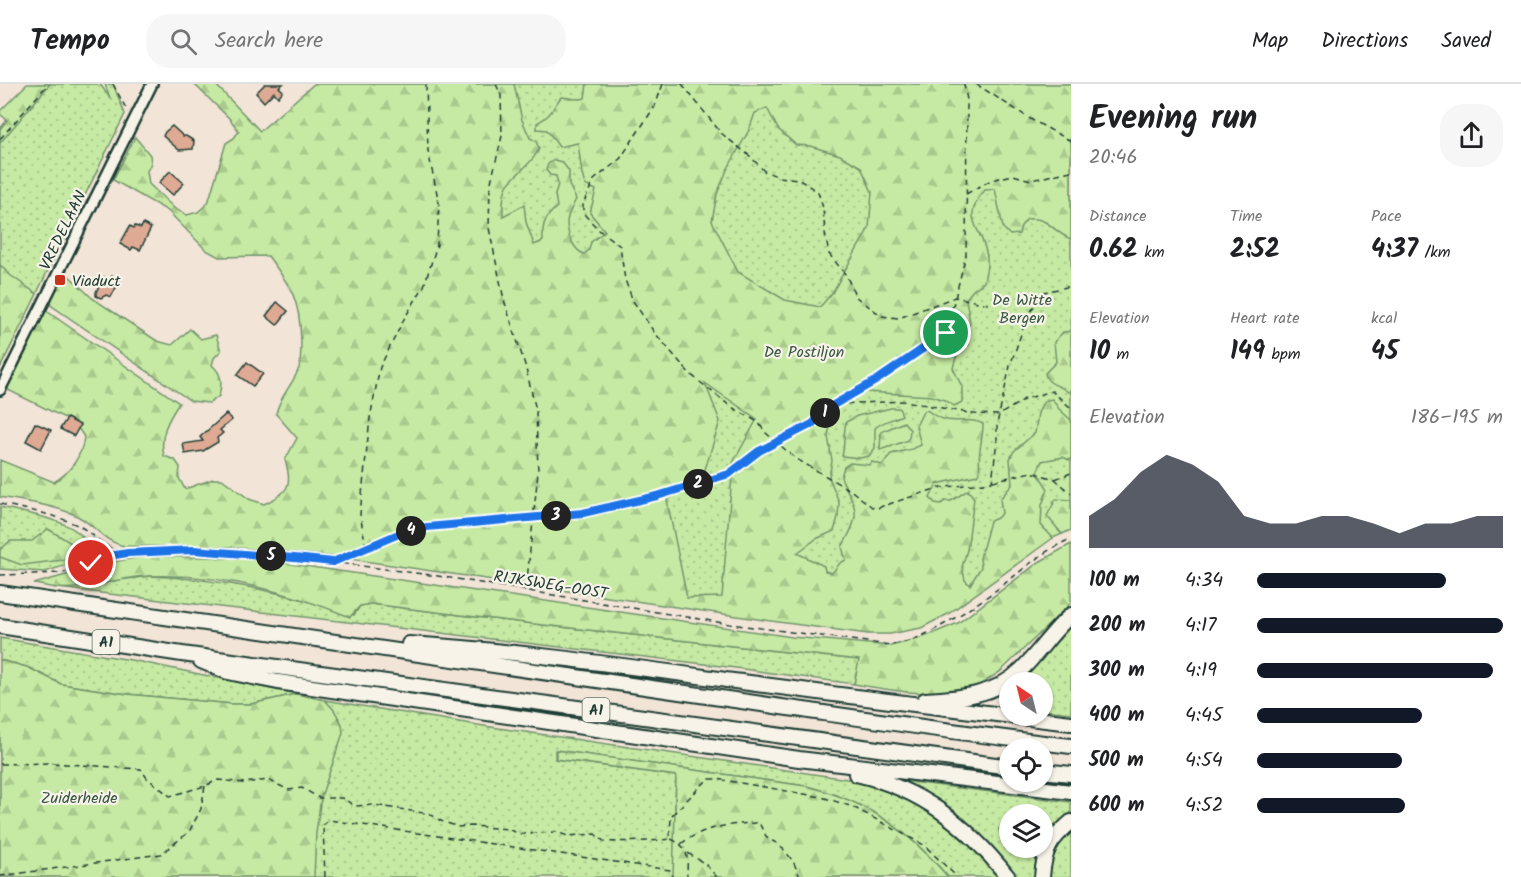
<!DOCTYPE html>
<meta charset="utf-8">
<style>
body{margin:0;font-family:Kalam,sans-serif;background:#f6f6f6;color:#202124;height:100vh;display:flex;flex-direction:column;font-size:22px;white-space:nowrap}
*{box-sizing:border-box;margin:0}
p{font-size:20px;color:#757577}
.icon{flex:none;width:33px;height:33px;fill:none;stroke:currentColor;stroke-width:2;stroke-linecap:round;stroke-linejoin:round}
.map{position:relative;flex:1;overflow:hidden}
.panel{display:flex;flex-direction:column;background:#fff;width:450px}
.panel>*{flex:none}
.needle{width:39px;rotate:325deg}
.buttons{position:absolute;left:999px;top:588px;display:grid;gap:12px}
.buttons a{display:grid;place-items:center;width:54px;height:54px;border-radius:50%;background:#fff;box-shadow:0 2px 4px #0004;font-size:30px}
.pin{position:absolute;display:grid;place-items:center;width:51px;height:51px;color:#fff;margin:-26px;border:3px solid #fff;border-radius:50%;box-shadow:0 2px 6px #0007}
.km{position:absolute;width:30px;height:30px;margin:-15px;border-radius:50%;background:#222;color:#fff;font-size:16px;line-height:30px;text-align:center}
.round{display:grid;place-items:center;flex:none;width:63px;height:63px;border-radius:24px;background:#f6f6f6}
.overview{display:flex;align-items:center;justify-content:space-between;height:102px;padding:0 18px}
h1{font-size:33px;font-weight:700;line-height:45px}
.figures{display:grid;grid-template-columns:repeat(3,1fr);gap:9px;height:102px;padding:6px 18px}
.figures div{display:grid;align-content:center}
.figures b{font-size:26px;font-weight:700}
.figures small{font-size:16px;font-weight:400}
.figures p{font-size:16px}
.chart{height:168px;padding:12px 18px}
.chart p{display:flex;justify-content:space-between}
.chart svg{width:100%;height:108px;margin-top:6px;fill:#111827;opacity:.7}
ul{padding:0 18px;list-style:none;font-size:20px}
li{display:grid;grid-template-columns:96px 72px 1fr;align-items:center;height:45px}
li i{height:15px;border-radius:8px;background:#111827}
header{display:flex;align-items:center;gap:36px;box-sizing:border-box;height:84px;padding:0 30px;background:#fff;border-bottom:2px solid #e0e0e0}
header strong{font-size:28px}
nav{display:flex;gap:33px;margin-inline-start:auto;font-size:21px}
.search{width:420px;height:54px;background:#f6f6f6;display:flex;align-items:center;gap:15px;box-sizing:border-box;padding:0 21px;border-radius:24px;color:#757577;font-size:22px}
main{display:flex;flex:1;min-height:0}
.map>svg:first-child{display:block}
.grass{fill:url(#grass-dots);stroke:#72946c;stroke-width:1.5}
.forest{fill:url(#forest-firs);stroke:#72946c;stroke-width:1.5;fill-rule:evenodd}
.building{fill:#dfaa94;stroke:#1f3d34;stroke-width:1.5}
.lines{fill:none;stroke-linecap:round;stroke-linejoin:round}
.minor-casing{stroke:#1f3d34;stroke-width:14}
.highway-casing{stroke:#1f3d34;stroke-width:18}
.path{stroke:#1f3d34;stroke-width:1.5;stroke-dasharray:6 4.5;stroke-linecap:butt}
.minor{stroke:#f7f3e8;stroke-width:9}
.highway{stroke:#f7f3e8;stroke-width:14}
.route-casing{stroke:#fff;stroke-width:12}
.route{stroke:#1a73e8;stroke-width:8}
.poi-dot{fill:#c8321e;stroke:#f7f3e8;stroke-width:2}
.labels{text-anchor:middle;stroke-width:4.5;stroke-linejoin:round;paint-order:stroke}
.shield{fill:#f7f3e8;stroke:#60746a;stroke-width:1.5}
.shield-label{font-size:15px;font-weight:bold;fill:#1f3d34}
.street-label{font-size:16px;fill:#1f3d34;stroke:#f7f3e8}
.poi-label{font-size:16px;fill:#1f3d34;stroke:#f7f3e8;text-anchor:start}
.park-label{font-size:16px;fill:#385745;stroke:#f7f3e8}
</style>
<header>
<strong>Tempo</strong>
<div class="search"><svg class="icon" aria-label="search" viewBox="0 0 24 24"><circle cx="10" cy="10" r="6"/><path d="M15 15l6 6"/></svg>Search here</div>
<nav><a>Map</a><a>Directions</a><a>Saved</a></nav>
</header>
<main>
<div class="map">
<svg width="1071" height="793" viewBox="0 0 1071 793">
<defs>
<pattern id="grass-dots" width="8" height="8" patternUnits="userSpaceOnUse" patternTransform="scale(1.5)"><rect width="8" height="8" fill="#c6eaa3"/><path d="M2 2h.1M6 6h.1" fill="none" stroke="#aaca8d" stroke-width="1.8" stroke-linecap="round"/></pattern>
<pattern id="forest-firs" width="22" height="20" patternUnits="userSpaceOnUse" patternTransform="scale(1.5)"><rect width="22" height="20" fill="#c6eaa3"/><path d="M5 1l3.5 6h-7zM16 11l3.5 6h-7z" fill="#aaca8d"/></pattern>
</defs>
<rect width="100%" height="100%" fill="#f2e4d7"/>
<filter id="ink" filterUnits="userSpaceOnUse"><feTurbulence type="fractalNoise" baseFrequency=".0167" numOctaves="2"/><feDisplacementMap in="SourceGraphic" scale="12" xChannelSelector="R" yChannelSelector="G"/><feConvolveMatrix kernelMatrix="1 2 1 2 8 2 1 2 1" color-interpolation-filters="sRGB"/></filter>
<g filter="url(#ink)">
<path class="grass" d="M37,0h63l10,14 -5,-14h8l12,30 -125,254v-239z
M365,0h706v440l-13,6 4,4 -9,4 -4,-3 -55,40 -100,54 -468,-63z
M0,423c23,6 103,16 85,52l-40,13 -45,-3z
M150,492c74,3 134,16 204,39l6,-9 11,-2 163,20 326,36 -6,24 -141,-19 -655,-77z
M1071,538v91l-28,-3 -1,-28h-26z
M0,554l131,22 165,34 -45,10h-19l-105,-10 -66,-10 -34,-17 -27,-7z
M0,613l339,22 -14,-19 159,26 384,56c54,17 95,54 132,95h-52c-41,-47 -81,-76 -142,-91l-251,-36v9l121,17 -1,32 258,69h-933z
M887,695l184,23v16l-17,14 -11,-7 -1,-11h-32l-11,15 13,24 16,1 14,-4 -5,27h-22l-21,-24z
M1071,747v46h-23c1,-18 8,-36 23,-46z"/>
<path class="forest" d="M27,0h23l-50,59v-14l7,-9 -7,-6v-3z
M194,0h21l45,47 54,-47h200l8,36 8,18 6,3 3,8c-7,15 -19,21 -29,33 -8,8 -7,24 -7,34l21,-11 2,17 8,23 9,-4c-1,-16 1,-23 14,-34l-2,-12 3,-11 -2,-8 -6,-1 -4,-5 2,-6 6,-4 8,2 7,9v14l7,14c-3,7 -9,16 -9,23 0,11 6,28 17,32l5,-4 2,-8 14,-11 -15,-18 6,-23 -11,-5 -3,-11 -4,-31 -19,4 -12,-17 -10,-1v-6c17,-10 14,-13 24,-26 8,0 16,4 24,1l2,-14h484v155c-19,-7 -22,-23 -44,-20l-6,7 -2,8 -9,1 -7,-7 -8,-39 -10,1c-27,31 -1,37 2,68 1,8 -2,16 -3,24l-11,8 -7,9 4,24 -12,27 -5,18 9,19v15l-8,4 -9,-6 -13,-4 -66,-4 -17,7 -16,11 -5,26 4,25 -3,16 10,25 -1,15 -4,14 -18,8 -19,14 27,13 1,5 7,2 8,-10 6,-3 -4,-13c21,-36 14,-36 -1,-70l3,-10 6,-4 20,2 2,-3 10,3 9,-11 21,-5 9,-4 -5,-19 7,-14 4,-2c22,19 42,5 56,14 0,18 -6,26 -3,46l-3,5 -40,9 -7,14 5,5 6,1 4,-3h6l17,-11 6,8 -7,52 -5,17 3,13 5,5 11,-18 -1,-9 10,-37 7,-3 5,-5 -2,-14 12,-14 -2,-26 4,-8 21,-18 3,-20 6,-12 8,-2 7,10 12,11v41l-8,-4 -21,4 -5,11 11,17 -6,16 -1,20 12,13 -105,76 -27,14 -31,6h-22l-97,-13 -434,-64 -108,-10 -105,-1c-23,-5 -29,-23 -51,-32 -22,-9 -49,-13 -73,-17v-37l54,22c16,-9 28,-26 30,-45l-9,-14 -69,-34 39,-79 134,93c-11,17 -20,32 -15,53l11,4 5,7 -1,11 6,11 28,-10h9l27,20 15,5c25,-11 29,-19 21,-44l12,-22 -21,-24c3,-17 17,-29 23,-46 2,-7 2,-19 2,-27 -1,-41 -9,-53 -33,-85l-49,1 -13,-7 -38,-39 -55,-31 22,-43 15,18 1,8 -4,8 2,13 26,25 12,6 11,-3 10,-9 18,-60 8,-5 5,-7 -10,-13zM767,24l11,21 18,16 14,1 30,9 21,12 11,25 -3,36 -37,65 -12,14 -35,-7 -47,-28 -26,-51 5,-27 10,-24 22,-40 6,-17zM705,299l52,36 -24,44 -11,134 -35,1 -20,-98 36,-24 17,-55z
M0,181l10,10 27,19 -37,74z
M65,188l27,26 65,43 15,4 18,-16 11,10 15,-4 5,16 -7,7 -2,7c11,10 10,18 7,31l-10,7 -18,-2 -142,-97z
M1071,247v61h-3c-8,-8 -21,-6 -23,-19l11,-11 -2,-20 9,-10z
M891,324h8l3,7c-9,5 -20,6 -27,13v20l-6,8 -9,2 -18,-2c3,-10 1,-22 4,-34l11,-6z
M904,338l6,8 -1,8 -3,3 -26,9 1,-18z
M1056,415l15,1v30l-9,4 -15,-18z
M48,445l30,18 -15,13 -41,5 -22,-8v-7l10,-9h22z
M1071,460v59l-70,68c-11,7 -21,15 -33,19 -28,9 -84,-1 -114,-6l5,-24 -325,-36 -163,-20 -11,2 -10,11c-63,-26 -133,-44 -202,-41 -30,1 -61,15 -91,12 -8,-1 -15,-3 -23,-4l78,-22 35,-6 103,2 542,79 99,9 33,-9 34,-14 81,-61z
M0,576l27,7 34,17 66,10 105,10h19l45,-10 29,6 9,10 8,14 1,9 -22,64 -5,36 -2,44h-314z
M556,666l250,36c61,15 102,44 142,91h-275l3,-101 -120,-17z
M1009,732l1,32h32l1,-23 11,7 -12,18c-28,8 -33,5 -43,-21z"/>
<path class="building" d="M265,0h18l-4,3 4,4 -5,6 -4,-5 -10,10 -8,-9z
M172,42l11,10h3l8,5 -1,8 -14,1 -16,-14 2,-4z
M170,87l14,12 -11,12 -14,-12z
M143,140l8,4 -11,22 -7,-3 -2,3 -11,-6 10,-18 4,2 1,-2 6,2z
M112,192l8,4 -9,17 -5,-2 -5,3 -5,-2v-4l8,-15 6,3z
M277,218l11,9 -11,14 -11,-9z
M247,278l16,12 -10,12 -16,-11z
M226,330l6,6 -12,10 3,3 -6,5 1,4 -15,9 -18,3 -2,-10 20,-3 -3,-4z
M67,334l13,7 -6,11 -14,-7z
M35,339l16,7 -10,19 -15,-8z"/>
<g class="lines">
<defs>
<path id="minor" d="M0,306l152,-306"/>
<path id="highway" d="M0,509c258,36 516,77 775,113 98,14 197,29 296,40
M0,542l182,28 828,113
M409,560c112,7 222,23 333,38 110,15 219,28 329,41
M201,577l27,11 50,10 521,77 272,33
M925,616c35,-2 70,-4 96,-30 18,-17 31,-39 50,-55
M1042,687l29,3
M856,690c66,15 111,51 152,103
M1042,793c2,-27 8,-37 29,-55"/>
</defs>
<use href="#minor" class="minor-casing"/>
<use href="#highway" class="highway-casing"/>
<path class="path" d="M113,0l15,28
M496,0l5,11 1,41 -12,50 -1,42 15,72 21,65 11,45 2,62 -12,118
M663,0l-8,22 -35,53 -26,21 -11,24v9l16,17 21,16 5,34 8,21 21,31 36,42 40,32 28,16 8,11 29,25 58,34 19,15 5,1 61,-20 54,-6 5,-42v-16l13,-58 17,-49 17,-25 27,-6
M682,0l39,49 30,24 13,14 15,6 19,2 20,13 5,16 2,25 4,21 17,21 10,22 26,19 17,2 56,-21 37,8
M976,0l56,36 39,21
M0,55l48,-55
M966,110l25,-14 22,-5 18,5 40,-9
M836,320l69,-3 69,13 25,1 26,-16 27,-8 19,17
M1055,395l16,-6
M993,397l38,-9 24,7 16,14
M0,420c24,5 59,11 81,23 17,10 22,22 43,25
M366,463l-6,-33 10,-96 10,-51 24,-48 20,-33 13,-41 2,-42 -11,-52 -2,-67
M92,478l4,-13 -3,-11
M334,478l67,-29 26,-6 156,-14 73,-17 63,-18 10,-4 30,-23 53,-27 23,-20 42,-24 69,-47 20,-78 1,-155 -3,-16
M0,491l63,-2 44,-17 21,-3 66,-3 100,7 144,19 292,48 160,21c9,-2 19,-3 27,-7 23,-9 62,-35 82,-50 24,-18 44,-38 72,-49
M0,680l52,-1 89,6 6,9 23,18 35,-10 13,-6 26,3 24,-3 21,10 13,-2 17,10h23l13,8 19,-1 56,9 11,7 17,6 13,-1 36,3 14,5 35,-2 12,4 27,-2 10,8c22,-1 44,0 65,-3l1,-23 37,-37h9l105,18 31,10 71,38 33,32
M671,755c20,9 16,19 16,38
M681,760c23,-18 50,-20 78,-21l8,15 13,7 13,16 7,16
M688,769l17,11 12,13
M0,792l161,-22 28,-22 12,-23 4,-23
M325,793l-2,-52 6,-5 341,50 3,7"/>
<use href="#minor" class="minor"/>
<use href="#highway" class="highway"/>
</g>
</g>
<g class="lines" filter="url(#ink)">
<defs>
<path id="route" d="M91,479l16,-7 21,-3 66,-3 100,8 39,4 68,-29 26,-6 156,-14 74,-17 72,-22 30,-23 53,-27 23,-20 42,-24 69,-47"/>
</defs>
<use href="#route" class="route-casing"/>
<use href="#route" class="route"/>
</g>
<rect class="poi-dot" x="54" y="190" width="12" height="12" rx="3"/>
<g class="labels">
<g class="shield">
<rect x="92.5" y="546" width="27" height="24" rx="4.5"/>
<rect x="582.5" y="614" width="27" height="24" rx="4.5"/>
</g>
<g class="shield-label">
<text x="106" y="563">A1</text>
<text x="596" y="631">A1</text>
</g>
<g class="street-label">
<text transform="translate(62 146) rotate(-64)" y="6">VREDELAAN</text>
<text transform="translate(551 500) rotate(9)" y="6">RIJKSWEG-OOST</text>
</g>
<g class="poi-label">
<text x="72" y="202">Viaduct</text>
</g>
<g class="park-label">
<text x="1022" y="221">De Witte<tspan x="1022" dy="18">Bergen</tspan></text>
<text x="804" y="273">De Postiljon</text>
<text x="79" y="719">Zuiderheide</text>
</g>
</g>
</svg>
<div class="buttons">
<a><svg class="needle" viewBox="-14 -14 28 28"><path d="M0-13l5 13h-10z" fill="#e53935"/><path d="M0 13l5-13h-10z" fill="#757577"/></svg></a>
<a><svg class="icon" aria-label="locate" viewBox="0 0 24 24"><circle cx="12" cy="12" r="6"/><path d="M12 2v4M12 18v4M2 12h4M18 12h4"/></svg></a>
<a><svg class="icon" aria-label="layers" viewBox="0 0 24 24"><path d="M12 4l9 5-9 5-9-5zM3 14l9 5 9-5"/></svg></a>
</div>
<div class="pin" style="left:946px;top:249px;background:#1e9e55"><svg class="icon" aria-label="arrive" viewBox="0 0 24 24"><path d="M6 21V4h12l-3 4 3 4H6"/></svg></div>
<div class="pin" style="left:91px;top:479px;background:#d93025"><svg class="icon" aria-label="check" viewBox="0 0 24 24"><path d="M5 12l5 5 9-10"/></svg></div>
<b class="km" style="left:825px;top:329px">1</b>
<b class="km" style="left:698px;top:400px">2</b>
<b class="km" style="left:556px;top:432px">3</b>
<b class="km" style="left:411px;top:447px">4</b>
<b class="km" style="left:271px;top:472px">5</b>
</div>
<section class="panel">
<div class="overview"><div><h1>Evening run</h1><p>20:46</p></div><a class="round"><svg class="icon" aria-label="share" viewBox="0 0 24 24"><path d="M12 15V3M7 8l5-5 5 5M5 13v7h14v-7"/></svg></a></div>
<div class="figures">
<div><p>Distance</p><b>0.62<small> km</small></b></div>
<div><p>Time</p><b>2:52</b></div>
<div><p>Pace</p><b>4:37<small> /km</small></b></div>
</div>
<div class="figures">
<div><p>Elevation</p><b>10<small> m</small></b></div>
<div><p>Heart rate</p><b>149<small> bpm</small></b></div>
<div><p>kcal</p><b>45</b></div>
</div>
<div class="chart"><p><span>Elevation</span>186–195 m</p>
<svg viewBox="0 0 160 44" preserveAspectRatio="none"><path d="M0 44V31L10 24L20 13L30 6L40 10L50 17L60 31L70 34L80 34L90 31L100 31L110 34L120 38L130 34L140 34L150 31L160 31V44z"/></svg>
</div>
<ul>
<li><b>100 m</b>4:34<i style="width:77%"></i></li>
<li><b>200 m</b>4:17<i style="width:100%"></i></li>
<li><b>300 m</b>4:19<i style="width:96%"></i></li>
<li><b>400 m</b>4:45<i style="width:67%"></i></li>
<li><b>500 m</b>4:54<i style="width:59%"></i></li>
<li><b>600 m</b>4:52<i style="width:60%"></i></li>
</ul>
</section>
</main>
